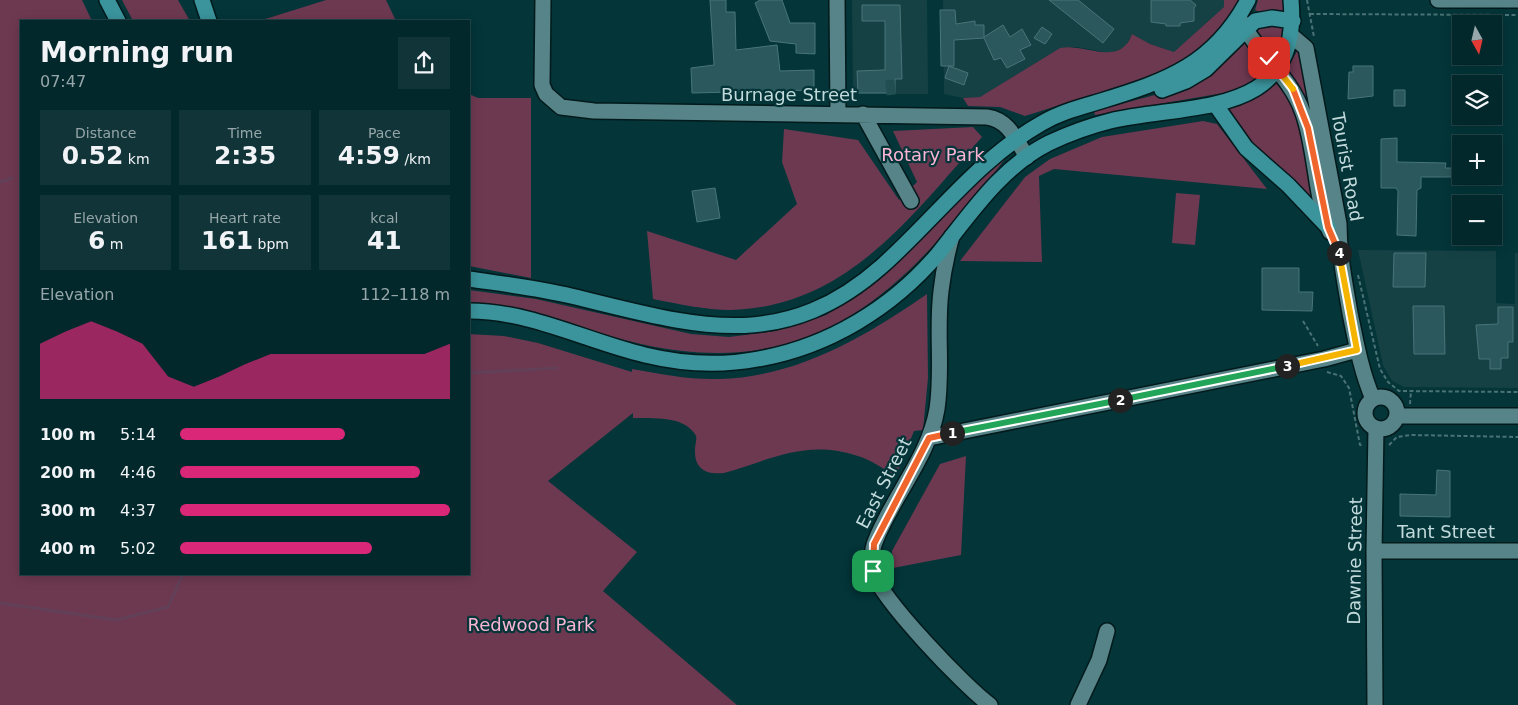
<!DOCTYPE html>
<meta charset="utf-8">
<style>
body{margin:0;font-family:"DejaVu Sans",sans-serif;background:#103437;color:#f1f3f6;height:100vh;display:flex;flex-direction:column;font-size:19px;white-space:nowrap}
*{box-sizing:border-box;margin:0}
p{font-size:16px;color:#96a6a9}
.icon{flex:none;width:28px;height:28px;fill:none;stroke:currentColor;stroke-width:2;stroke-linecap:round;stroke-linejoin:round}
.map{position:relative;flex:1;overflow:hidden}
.details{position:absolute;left:20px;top:20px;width:450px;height:555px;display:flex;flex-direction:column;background:#02282b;border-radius:0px;box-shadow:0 2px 12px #0003,0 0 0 1px #234447}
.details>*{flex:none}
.needle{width:32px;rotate:172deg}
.controls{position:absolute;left:1452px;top:15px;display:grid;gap:10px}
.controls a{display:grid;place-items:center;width:50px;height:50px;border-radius:0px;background:#02282b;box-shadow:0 2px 12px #0003,0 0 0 1px #234447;font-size:25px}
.pin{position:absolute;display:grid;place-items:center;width:42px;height:42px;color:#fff;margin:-21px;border-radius:10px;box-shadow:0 2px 8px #0006}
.km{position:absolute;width:25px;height:25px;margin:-12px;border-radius:50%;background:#222;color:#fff;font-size:14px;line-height:25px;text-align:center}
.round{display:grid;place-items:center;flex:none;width:52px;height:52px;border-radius:0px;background:#103437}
.summary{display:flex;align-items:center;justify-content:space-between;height:85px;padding:0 20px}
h1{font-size:28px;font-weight:700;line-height:38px}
.figures{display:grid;grid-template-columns:repeat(3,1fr);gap:8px;height:85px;padding:5px 20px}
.figures div{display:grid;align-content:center;border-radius:0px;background:#103437;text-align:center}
.figures b{font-size:25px;font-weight:700}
.figures small{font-size:14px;font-weight:400}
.figures p{font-size:14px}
.chart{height:140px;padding:10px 20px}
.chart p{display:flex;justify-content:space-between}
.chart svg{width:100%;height:90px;margin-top:5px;fill:#db2777;opacity:.7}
ul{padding:0 20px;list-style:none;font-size:16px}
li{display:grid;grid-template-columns:80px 60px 1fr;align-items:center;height:38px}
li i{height:12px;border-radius:6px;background:#db2777}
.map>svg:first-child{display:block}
.built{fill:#154145}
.green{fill:#6d3951}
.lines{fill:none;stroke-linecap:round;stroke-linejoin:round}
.stream{stroke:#624158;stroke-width:3}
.building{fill:#2b585c;stroke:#49757a}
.minor-tunnel{stroke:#204e51;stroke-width:15;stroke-dasharray:15 8;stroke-linecap:butt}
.minor-casing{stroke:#031a1c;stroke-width:18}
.highway-casing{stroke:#031a1c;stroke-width:18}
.path{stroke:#4b7376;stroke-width:2;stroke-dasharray:4 2.5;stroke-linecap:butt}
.minor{stroke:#578488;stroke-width:15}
.highway{stroke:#3b949c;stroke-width:15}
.split-1-casing{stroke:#fff;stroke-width:10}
.split-2-casing{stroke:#fff;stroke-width:10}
.split-3-casing{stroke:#fff;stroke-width:10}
.split-4-casing{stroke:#fff;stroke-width:10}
.split-5-casing{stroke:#fff;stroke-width:10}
.split-6-casing{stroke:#fff;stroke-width:10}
.split-1{stroke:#f0652b;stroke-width:6}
.split-2{stroke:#22a559;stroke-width:6}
.split-3{stroke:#22a559;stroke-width:6}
.split-4{stroke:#f5b400;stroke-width:6}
.split-5{stroke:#f0652b;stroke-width:6}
.split-6{stroke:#f5b400;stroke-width:6}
.labels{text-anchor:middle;stroke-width:4.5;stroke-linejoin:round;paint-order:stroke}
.street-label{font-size:18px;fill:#c3dadc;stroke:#033539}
.park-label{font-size:18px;fill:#fcb4d3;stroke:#033539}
</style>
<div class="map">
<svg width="1518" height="705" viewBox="0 0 1518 705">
<rect width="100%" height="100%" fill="#033539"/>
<path class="built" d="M852,0h75l1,94h-75z
M943,0h281v7l-50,45 -24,-8 -18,-10 -7,13 -14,6 -35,-6 -16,1 -80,49 -17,1 -19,-4z
M1358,250l138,1v52l19,1v-51h3v135l-114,-1 -12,-6 -9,-16z"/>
<path class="green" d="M0,0h82l10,21h-71v553h448v-240l35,2 34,7 94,29v-3c29,5 58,11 87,10 78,-2 146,-42 208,-85l1,84 -5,52 -9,1 -18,45c-12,-7 -25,-16 -38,-20 -52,-17 -85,3 -134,17 -18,2 -30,-4 -29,-24 0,-5 3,-11 0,-15 -13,-19 -42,-15 -62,-16v-5l-85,68 89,71 -34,39 134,114h-737z
M122,0h56l12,21h-57z
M326,0h60l10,21h-137z
M1224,0h15l-15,26 -33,30 -36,19 -130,41 -25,-9 -32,-1 -5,-8 17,-1 80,-49c25,-5 60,20 72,-14l18,10 24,8 50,-45z
M1258,0h26l1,14 -28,-3 -2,-1z
M1271,25l13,2 -9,30 -22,-26z
M1243,38l26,27 -15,15 -19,11 -140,24 -1,-4 80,-21z
M1297,51h2l12,55 -4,-1 -21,-34z
M1279,79l21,42 17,86 -57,-53 -34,-44 29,-11z
M469,94l9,4h53v180l-62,-12z
M1203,121l14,3 50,65 -213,-20 -15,7 3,86 -82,-1 65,-84 25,-18 52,-22z
M973,127l9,10c-70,78 -135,170 -251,173 -26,0 -52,-6 -78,-11l-6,-68 89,29 61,-56 -15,-42 2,-33 74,11 41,60 18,-18 -24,-51z
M1008,155c-100,130 -187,229 -367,189 -59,-13 -110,-39 -172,-42v-12l67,9 155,35 38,3 47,-6 50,-16 52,-34 104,-108z
M1176,193l24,2 -5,50 -23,-2z
M966,456l-5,99 -68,13 -1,-17 48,-87z"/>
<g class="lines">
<path class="stream" d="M0,182l12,-4
M469,373l88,-5
M0,603l116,17 52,-13 15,-33"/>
</g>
<path class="building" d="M710,0h16v12h9l1,38 41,-5 3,26 34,-1v20l-122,3 -1,-25 23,-3z
M760,0h22l8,23h25v31l-19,-1v-9l-26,-3 -15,-38z
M1049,0h29l36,29 -11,14z
M1151,0h39l6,5 -2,3v13l-14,2v3h-14v-2l-15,-2z
M862,5h38l2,74h-7v14h-37l-1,-22 28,-1v-49h-23z
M940,10h15l1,14 19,-3v4h9v12l19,-12 7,12 12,-8 9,16 -11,5 5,9 -18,9 -6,-10 -7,2 -10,-22 -30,2v26h-13z
M1042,27l10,7 -7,10 -11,-6z
M949,66l19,7 -4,12 -19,-7z
M1353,66h20v30l-25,3 1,-27h4z
M1394,90h11v16h-11z
M1397,138v24l49,1 -1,5h16v9h-40v11l-4,2 -1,46 -19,-1 1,-44 -2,-3h-15v-49z
M715,188l5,30 -23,4 -5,-31z
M1394,253h32l-1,34h-32z
M1262,268h37v24h14l-1,19 -50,-1z
M1413,306h31l1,48h-31z
M1498,307h15v35h-5v16h-7v11h-11v-10h-11l-3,-34 22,-1z
M1437,470l13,1v46l-50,-1v-22l36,1z"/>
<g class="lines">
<path class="minor-tunnel" d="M886,88l9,-1"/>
<defs>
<path id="minor" d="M543,0l-1,85 4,9 15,13 33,4 393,6c22,3 29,23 40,40
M837,0l1,114
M1438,0h80
M1240,19c17,35 50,56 63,94 13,36 12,86 27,119
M1292,36l14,12 33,176c0,31 6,59 11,89 6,29 11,58 23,86
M863,114l48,87
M952,236c-5,18 -9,37 -11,55 -5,39 2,79 -4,118 -8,48 -45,88 -62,133 -3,7 -4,23 -2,30 8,27 92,115 117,133
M1365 413a16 16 0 1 1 32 0a16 16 0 1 1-32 0Z
M1397,416h121
M929,438l395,-79 33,-9
M1374,551h144
M1078,705l21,-45 8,-29
M1375,705l-1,-154 2,-123"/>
<path id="highway" d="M107,0l11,21
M202,0l7,21
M1162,90l24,-9 20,-12 49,-48 17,-3 21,3
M1215,104l31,44 42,37 40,42
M469,279c34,5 68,9 102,17 118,28 208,61 311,-30 54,-48 96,-107 160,-143 19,-11 39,-16 59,-22 66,-20 113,-37 147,-101
M469,311c62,0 117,30 176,44 37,9 76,11 113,4 70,-12 134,-51 180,-105 33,-41 63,-87 111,-111 19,-9 41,-17 61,-22 80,-19 192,-1 181,-121"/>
</defs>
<use href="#minor" class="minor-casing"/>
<use href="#highway" class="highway-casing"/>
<path class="path" d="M1307,0l7,37
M1310,14l208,1
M1358,275l22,94 8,13 11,9 119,1
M1303,321l15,25
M1327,372l14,4 8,12 11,57h3
M1410,404l1,-13
M1389,445l8,-8 14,-2 107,2"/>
<use href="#minor" class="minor"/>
<use href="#highway" class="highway"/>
</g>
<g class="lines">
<defs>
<path id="split-1" d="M873,571l1,-27 55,-106 23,-5"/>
<path id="split-2" d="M952,433l168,-33"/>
<path id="split-3" d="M1120,400l167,-34"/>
<path id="split-4" d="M1287,366l70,-16 -18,-97"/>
<path id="split-5" d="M1293,89l15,39 20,99 11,26"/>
<path id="split-6" d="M1269,58l24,31"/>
</defs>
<use href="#split-1" class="split-1-casing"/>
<use href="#split-2" class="split-2-casing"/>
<use href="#split-3" class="split-3-casing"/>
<use href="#split-4" class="split-4-casing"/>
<use href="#split-5" class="split-5-casing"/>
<use href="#split-6" class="split-6-casing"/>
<use href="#split-1" class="split-1"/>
<use href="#split-2" class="split-2"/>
<use href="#split-3" class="split-3"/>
<use href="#split-4" class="split-4"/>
<use href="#split-5" class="split-5"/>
<use href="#split-6" class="split-6"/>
</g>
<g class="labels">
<g class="street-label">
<text x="789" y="101">Burnage Street</text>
<text transform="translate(1347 167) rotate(80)" y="6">Tourist Road</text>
<text transform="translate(884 483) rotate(-63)" y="6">East Street</text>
<text x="1446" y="538">Tant Street</text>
<text transform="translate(1355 561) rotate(-89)" y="6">Dawnie Street</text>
</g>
<g class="park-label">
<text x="933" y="161">Rotary Park</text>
<text x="531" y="631">Redwood Park</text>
</g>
</g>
</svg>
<div class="controls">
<a><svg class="needle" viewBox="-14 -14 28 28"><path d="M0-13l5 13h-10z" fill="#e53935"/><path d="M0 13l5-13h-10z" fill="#96a6a9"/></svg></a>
<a><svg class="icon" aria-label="layers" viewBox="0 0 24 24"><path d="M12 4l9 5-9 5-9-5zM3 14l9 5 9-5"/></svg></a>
<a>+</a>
<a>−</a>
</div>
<div class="pin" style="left:873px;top:571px;background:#1e9e55"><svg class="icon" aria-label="arrive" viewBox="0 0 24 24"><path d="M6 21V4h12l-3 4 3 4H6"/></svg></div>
<div class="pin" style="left:1269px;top:58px;background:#d93025"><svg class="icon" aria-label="check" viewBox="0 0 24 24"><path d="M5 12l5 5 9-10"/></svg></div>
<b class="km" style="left:952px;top:433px">1</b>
<b class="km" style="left:1120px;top:400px">2</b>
<b class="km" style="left:1287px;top:366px">3</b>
<b class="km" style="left:1339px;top:253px">4</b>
<section class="details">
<div class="summary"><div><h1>Morning run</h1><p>07:47</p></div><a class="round"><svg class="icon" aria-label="share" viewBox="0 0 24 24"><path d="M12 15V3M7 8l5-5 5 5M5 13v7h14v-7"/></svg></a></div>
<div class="figures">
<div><p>Distance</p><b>0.52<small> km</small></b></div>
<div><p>Time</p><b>2:35</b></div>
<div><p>Pace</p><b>4:59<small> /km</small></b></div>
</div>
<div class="figures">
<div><p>Elevation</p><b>6<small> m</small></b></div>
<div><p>Heart rate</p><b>161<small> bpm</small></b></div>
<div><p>kcal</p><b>41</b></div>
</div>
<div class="chart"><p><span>Elevation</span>112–118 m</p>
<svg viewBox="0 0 160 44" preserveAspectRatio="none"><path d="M0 44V17L10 11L20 6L30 11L40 17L50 33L60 38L70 33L80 27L90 22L100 22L110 22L120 22L130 22L140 22L150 22L160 17V44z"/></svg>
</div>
<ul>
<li><b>100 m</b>5:14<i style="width:61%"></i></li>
<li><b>200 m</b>4:46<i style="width:89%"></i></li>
<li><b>300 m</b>4:37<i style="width:100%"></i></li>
<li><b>400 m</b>5:02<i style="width:71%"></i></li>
</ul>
</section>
</div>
